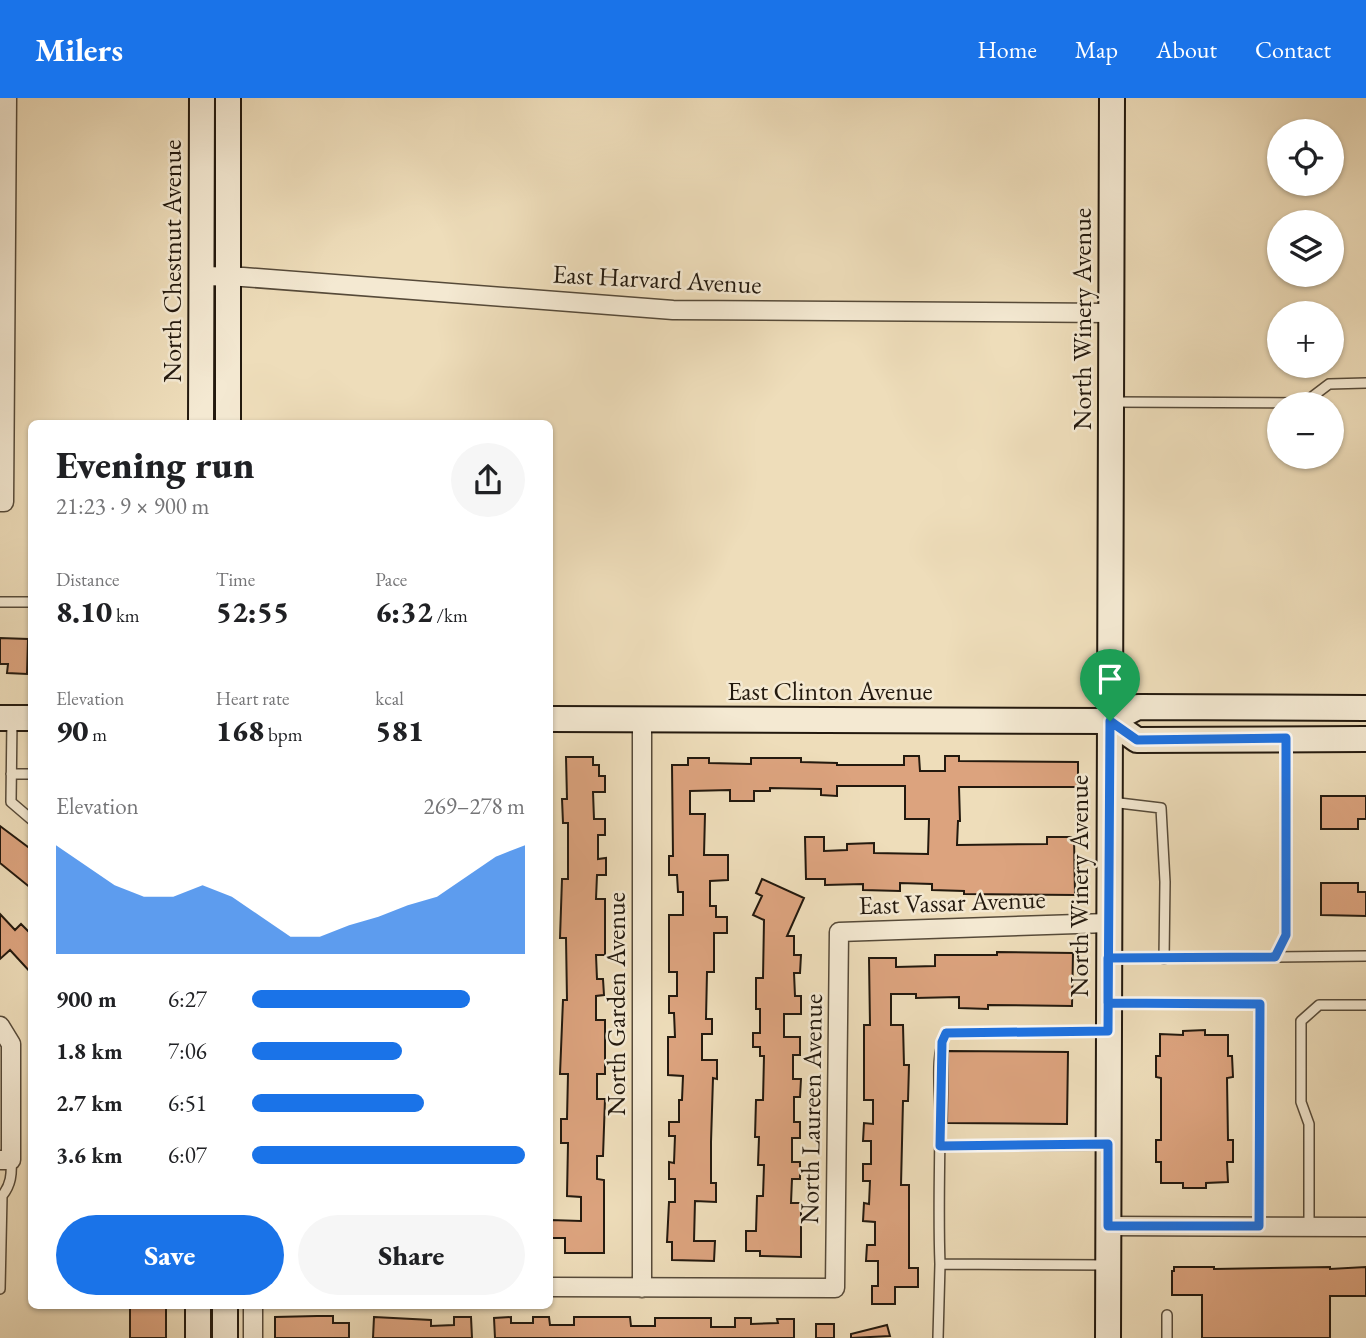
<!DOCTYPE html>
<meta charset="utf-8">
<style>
body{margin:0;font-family:"EB Garamond",serif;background:#f6f6f6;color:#202124;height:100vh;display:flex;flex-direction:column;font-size:26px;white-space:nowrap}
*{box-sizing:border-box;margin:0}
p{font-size:23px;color:#757577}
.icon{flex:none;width:38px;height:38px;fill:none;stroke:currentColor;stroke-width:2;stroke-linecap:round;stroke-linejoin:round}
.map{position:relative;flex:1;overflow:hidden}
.drawer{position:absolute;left:28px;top:322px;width:525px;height:889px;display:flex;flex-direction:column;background:#fff;border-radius:10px;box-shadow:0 2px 5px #0004}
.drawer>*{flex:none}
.fabs{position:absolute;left:1267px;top:21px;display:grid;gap:14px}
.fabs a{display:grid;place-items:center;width:77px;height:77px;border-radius:50%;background:#fff;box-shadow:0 2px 5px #0004;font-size:35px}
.pin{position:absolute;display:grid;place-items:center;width:60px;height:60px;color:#fff;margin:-72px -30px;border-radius:50% 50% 50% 0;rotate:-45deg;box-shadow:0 0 7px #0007}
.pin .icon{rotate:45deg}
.round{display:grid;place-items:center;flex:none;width:74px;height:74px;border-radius:37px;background:#f6f6f6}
.head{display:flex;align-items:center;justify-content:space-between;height:119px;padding:0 28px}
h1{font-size:38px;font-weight:800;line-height:52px}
.stats{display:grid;grid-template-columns:repeat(3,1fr);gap:10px;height:119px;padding:7px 28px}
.stats div{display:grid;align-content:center}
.stats b{font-size:30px;font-weight:800}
.stats small{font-size:19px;font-weight:400}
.stats p{font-size:19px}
.chart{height:196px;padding:14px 28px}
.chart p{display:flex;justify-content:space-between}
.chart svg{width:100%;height:126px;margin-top:7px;fill:#1a73e8;opacity:.7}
.cta{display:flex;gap:14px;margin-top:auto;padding:14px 28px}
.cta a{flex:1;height:80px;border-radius:42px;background:#1a73e8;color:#fff;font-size:28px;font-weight:800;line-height:80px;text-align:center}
.cta a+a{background:#f6f6f6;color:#202124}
ul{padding:0 28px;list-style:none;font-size:23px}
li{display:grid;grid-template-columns:112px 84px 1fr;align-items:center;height:52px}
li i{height:18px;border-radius:9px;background:#1a73e8}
header{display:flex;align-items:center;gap:42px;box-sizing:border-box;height:98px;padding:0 35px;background:#1a73e8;color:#fff}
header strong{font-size:33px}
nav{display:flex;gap:38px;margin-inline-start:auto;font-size:24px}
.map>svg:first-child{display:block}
.building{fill:#dca37e;stroke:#23190e;stroke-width:2}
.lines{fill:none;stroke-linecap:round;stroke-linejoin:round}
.lane-casing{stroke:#564a39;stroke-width:12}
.street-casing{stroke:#564a39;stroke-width:21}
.secondary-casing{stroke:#23190e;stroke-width:28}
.lane{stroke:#f4e9d2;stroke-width:9}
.street{stroke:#f4e9d2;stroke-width:18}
.secondary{stroke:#f4e9d2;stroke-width:24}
.route-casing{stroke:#fff;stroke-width:14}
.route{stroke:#1a73e8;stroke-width:9}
.labels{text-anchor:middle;stroke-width:5;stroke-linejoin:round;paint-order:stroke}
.street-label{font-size:26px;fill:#23190e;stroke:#f4e9d2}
</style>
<header>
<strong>Milers</strong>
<nav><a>Home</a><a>Map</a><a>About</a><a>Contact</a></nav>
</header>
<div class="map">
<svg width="1366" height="1240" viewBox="0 0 1366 1240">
<rect width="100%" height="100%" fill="#eeddba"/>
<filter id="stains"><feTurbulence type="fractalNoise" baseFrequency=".00286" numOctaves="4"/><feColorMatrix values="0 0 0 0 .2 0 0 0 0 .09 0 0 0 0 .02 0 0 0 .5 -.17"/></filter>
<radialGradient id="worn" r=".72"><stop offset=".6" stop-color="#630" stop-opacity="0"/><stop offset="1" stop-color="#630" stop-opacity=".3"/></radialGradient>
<path class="building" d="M0,540l28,1 -1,35 -20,-1 1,-9h-8z
M904,658h15l1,15h25v-15h14v5l119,1v25h-119l1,34h-2l-1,24 90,-1v-7h27l1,58 -111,-1v-3l-32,-1v-6l-32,-1v8l-37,-1v-6l-38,1v-6h-19l-1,-42h19v14l23,-1v-6l27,-1v10l54,1 1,-35h-24v-33h-68v10l-16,-1v-6l-51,-1v3h-16v10h-24v-11l-40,1v23h15l-1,41h24v25l-18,1v25h6v11h11v16h-13v39h-7l-1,47h6v15h-10v26h15v19l-4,-1 -2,64v41h5v19l-21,-1 -1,40h21l-1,20 -42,-1v-18h-5l2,-40h6v-23h-6v-17l5,1 1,-27h-6v-14h10v-22h3l1,-24 -15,-1v-38h7l-1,-24h-5v-17h8v-24h-8v-57h14v-23h-5l-1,-17h-8v-19h4l-1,-91h16v-7h21v5l42,1v-6h50v4l36,1v2h67z
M566,659h27v8h6v11h6v16h-12l1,27h11v16h-7v24l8,-1v17h-9l-1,24h9v56h-9l1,24h6l1,16 -8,1v24h9v54h-8v25h8l-2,57h-6v23l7,1v73h-39v-15h-15v-18l31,1v-24l-14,-1 1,-53h-7v-24h6l1,-45h-8l3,-74h4l-1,-62h-6l2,-59h6v-56h-5l-1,-24h5z
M1321,698h45v23h-8v10h-37z
M0,728l32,24v39l-32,-26z
M762,781l42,19 -17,38h7v19h7l-1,18h-6l1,23h6v18h-17v23h16v18h-7v24h8l-1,18h-6v25h6v16h-8v24h8v17h-8l-1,24h10v54l-41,-1v-5h-14v-20h10l1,-35h6l1,-31h-6l1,-28h-4l1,-37h7l1,-44h-4v-9h-7v-14h7v-24h-4v-31h7l1,-58 -11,-5 9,-19 -6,-3z
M1321,785h37v9h8v24l-45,-1z
M0,816l15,16 6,-6 11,11v39l-22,-24 -10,9z
M997,854l76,1 -1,53 -84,-1v4l-29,-1v-11l-43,1v-4h-25v31h12l1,40h5l-1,36h-5l-2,84h8v83h9v19h-23v17h-23v-18h6v-25h-12l1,-16h8v-23l-12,-1 1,-18 5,1 1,-23h-7v-17h8v-23h-8l1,-18 9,1v-24h-9v-75h6l-1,-67h27v9l39,-1v-11h62z
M1205,932v5h23v21h4l1,21 -6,1 1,62h5v22h-6l1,20 -22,1v5h-23v-5h-22v-21h-5v-22h5v-62l-5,-1v-21h4v-22l23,1v-4z
M948,953l120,1 -1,72 -120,-1z
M1174,1169h40v2l116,-2v2l36,-2v29h-36v42h-128v-43h-30v-24h2z
M130,1208h36v32h-36z
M317,1218h16v7h16v15h-74v-21z
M374,1219l57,3v6l23,-1v-8h17l1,21h-99z
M511,1219v6h22v-6h16l1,8h24v-8h56l1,9h24v-8h56v9h24v-9h16v6l27,-1 -1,-4h17v19h-299l-1,-20z
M816,1226h18v14h-18z
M887,1227l3,11 -39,2v-4z"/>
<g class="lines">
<defs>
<path id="lane" d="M1113,304l191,1 25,-19 37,-1
M0,504h32
M12,622l-1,82 21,18
M11,676h21
M1111,704l50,6 4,74 -1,77
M1275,859l91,-1
M1110,860l165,-1 11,-22v-192
M1110,905l150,1v222
M1106,933l-160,2c-11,22 -6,55 -6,80 0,50 -2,101 0,151l167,1
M940,1048l166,-1
M1309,1129v-103l-8,-22v-81l18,-16h47
M0,1191l2,-93c9,-11 10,-22 9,-36
M1167,1217v23
M938,1240l2,-74"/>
<path id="street" d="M202,178l41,1 430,33 438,3
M0,404h4l3,-404
M642,622v568
M0,928l11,18v116h-11
M1108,1128l258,1
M550,1189l285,1 4,-356 269,-9
M253,1208v32"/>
<path id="secondary" d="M201,326l1,-326
M228,326v-326
M0,620h32
M550,621l560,2 28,-14 228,1
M1110,623l27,19 229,-1
M198,1240v-32
M225,1240v-32
M1108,1240l4,-1240"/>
</defs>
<use href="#lane" class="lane-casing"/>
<use href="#street" class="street-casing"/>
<use href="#secondary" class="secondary-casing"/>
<use href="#lane" class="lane"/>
<use href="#street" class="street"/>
<use href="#secondary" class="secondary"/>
</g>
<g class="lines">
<defs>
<path id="route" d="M1110,623l-2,310 -162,2 -4,9 -2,104 168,-2v82h151l1,-222 -152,-1v-45l167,-1 11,-22v-197l-149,2 -27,-19"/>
</defs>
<use href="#route" class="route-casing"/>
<use href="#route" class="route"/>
</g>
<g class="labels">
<g class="street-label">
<text transform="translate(172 163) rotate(-90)" y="9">North Chestnut Avenue</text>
<text transform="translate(657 181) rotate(3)" y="9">East Harvard Avenue</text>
<text transform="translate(1082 221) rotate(-90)" y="9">North Winery Avenue</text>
<text x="830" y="602">East Clinton Avenue</text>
<text transform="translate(1079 788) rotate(-90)" y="9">North Winery Avenue</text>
<text transform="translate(952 804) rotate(-2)" y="9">East Vassar Avenue</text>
<text transform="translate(616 906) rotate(-90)" y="9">North Garden Avenue</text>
<text transform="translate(811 1011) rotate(-89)" y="9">North Laureen Avenue</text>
</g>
</g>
<rect width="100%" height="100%" filter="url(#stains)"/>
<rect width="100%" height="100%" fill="url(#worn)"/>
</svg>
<div class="fabs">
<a><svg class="icon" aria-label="locate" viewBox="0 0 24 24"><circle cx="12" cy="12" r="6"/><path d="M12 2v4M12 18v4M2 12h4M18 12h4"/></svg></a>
<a><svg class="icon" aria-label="layers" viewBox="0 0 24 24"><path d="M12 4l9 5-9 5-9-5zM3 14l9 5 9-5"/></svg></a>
<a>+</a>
<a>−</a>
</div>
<div class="pin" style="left:1110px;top:623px;background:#1e9e55"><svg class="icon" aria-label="arrive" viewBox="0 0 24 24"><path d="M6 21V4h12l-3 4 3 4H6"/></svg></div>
<section class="drawer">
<div class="head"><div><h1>Evening run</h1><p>21:23 · 9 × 900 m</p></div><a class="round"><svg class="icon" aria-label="share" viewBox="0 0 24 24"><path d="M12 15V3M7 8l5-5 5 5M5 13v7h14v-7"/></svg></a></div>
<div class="stats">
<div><p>Distance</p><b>8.10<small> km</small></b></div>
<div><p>Time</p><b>52:55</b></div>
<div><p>Pace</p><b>6:32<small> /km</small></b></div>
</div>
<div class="stats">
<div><p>Elevation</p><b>90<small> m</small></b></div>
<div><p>Heart rate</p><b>168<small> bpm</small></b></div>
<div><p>kcal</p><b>581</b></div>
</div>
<div class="chart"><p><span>Elevation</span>269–278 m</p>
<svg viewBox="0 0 160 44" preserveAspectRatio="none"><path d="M0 44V6L10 13L20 20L30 24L40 24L50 20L60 24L70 31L80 38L90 38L100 34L110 31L120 27L130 24L140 17L150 10L160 6V44z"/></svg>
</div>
<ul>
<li><b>900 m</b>6:27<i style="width:80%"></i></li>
<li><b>1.8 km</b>7:06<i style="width:55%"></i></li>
<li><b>2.7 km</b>6:51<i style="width:63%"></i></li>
<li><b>3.6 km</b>6:07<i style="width:100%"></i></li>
</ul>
<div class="cta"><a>Save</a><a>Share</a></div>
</section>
</div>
